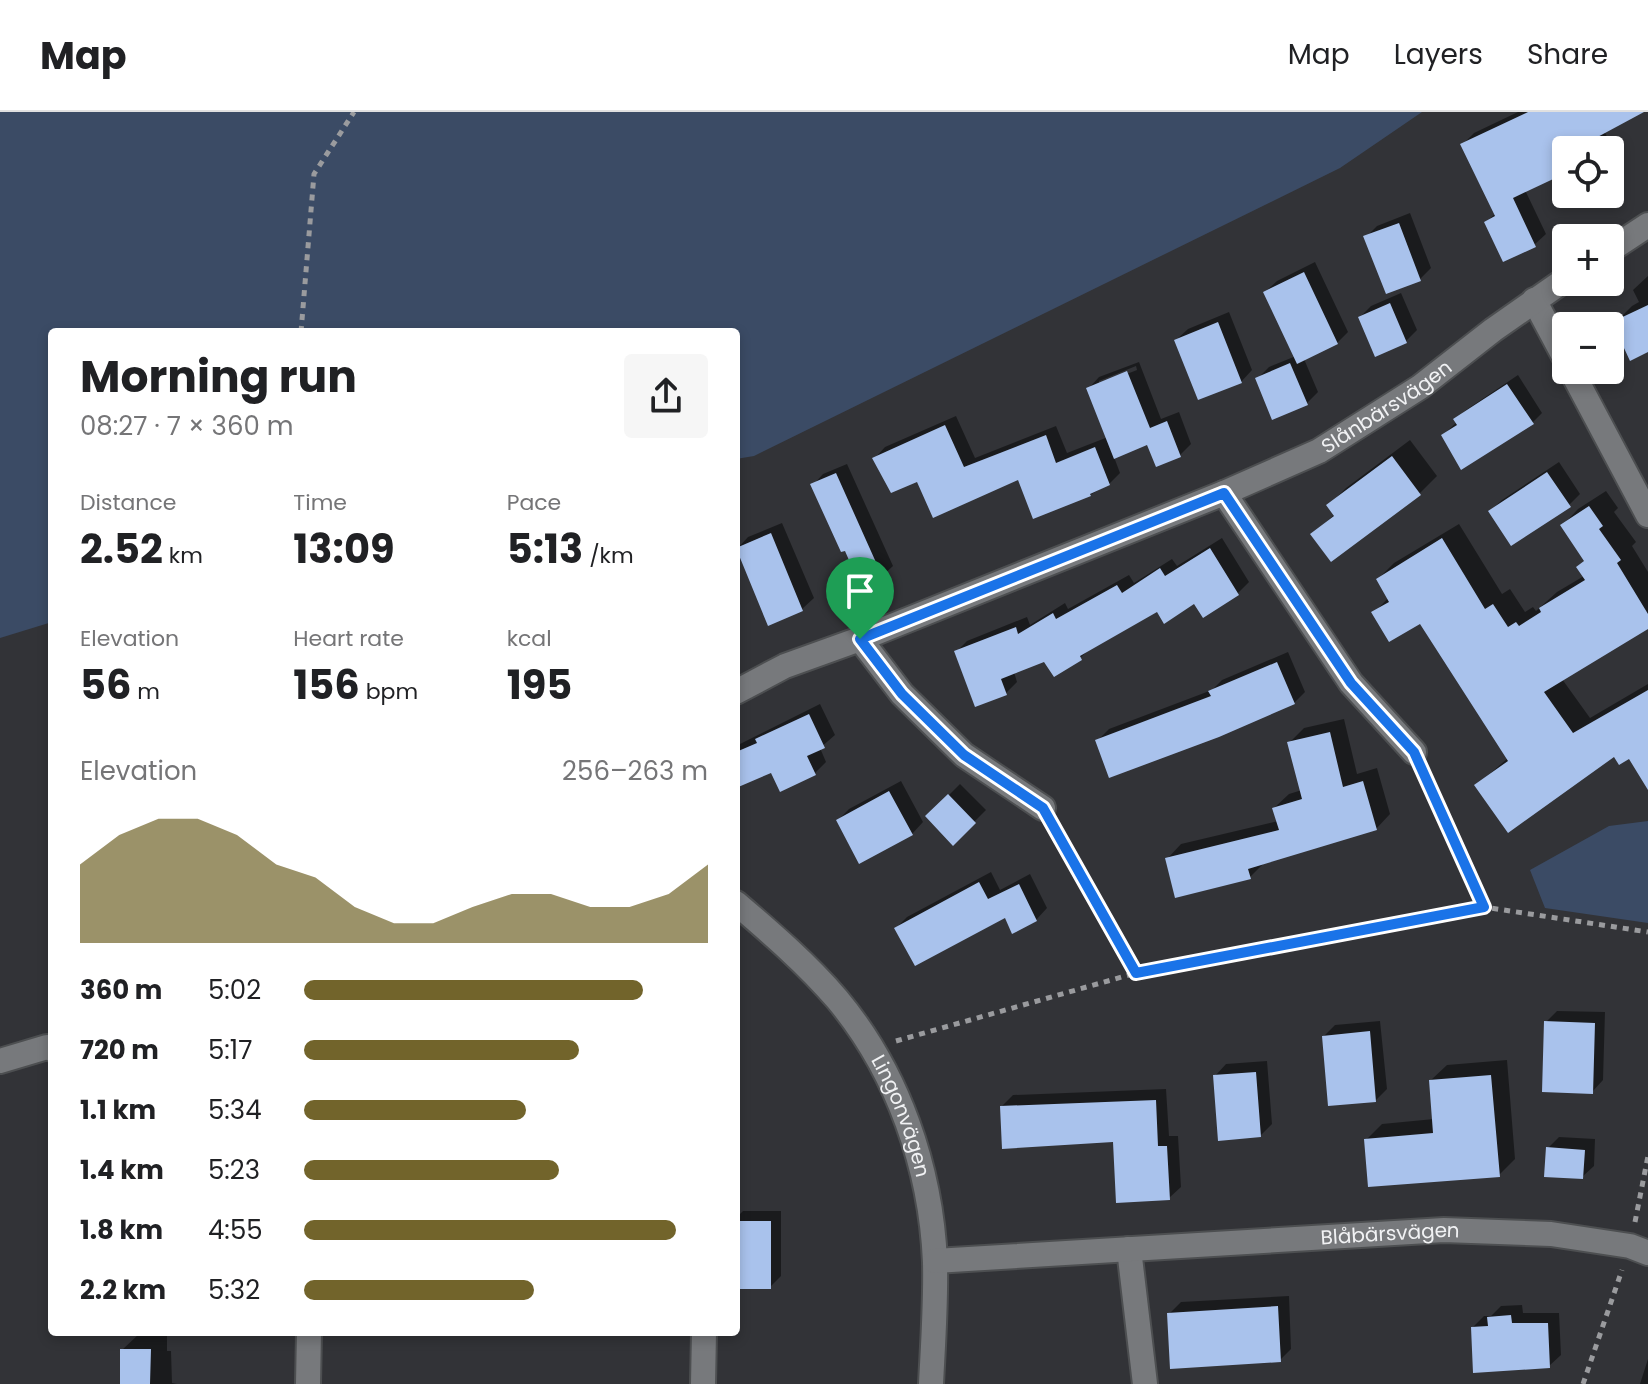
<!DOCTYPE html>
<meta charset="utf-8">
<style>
body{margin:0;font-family:Poppins,sans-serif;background:#f6f6f6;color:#202124;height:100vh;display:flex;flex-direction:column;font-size:30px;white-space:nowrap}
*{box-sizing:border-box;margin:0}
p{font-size:26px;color:#757577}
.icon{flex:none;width:44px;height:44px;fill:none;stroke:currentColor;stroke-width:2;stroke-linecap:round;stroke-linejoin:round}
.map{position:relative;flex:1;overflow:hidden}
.panel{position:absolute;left:48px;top:216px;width:692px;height:1008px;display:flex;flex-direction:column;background:#fff;border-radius:8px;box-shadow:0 4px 12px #0003}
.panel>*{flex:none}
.buttons{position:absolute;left:1552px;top:24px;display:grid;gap:16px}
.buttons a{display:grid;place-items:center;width:72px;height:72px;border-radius:8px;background:#fff;box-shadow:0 4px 12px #0003;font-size:40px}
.pin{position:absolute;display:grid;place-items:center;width:68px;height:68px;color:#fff;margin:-82px -34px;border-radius:50% 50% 50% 0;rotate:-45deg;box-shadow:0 0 8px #0007}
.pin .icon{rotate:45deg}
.round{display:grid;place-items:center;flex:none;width:84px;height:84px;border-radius:8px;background:#f6f6f6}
.headline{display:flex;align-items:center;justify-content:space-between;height:136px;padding:0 32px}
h1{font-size:44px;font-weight:700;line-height:60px}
.metrics{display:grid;grid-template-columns:repeat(3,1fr);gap:12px;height:136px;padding:8px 32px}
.metrics div{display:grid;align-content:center}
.metrics b{font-size:40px;font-weight:700}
.metrics small{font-size:22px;font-weight:400}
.metrics p{font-size:22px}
.chart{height:224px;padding:16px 32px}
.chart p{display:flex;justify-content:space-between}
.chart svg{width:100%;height:144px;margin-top:8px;fill:#72642b;opacity:.7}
ul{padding:0 32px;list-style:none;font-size:26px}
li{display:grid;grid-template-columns:128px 96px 1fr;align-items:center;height:60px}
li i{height:20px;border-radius:10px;background:#72642b}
header{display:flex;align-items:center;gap:48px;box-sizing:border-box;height:112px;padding:0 40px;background:#fff;border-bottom:2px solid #e0e0e0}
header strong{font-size:38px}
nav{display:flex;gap:44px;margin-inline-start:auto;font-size:28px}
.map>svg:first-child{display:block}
.green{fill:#3b4b65}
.shadow{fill:#0007;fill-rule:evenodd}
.building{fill:#a9c2ec}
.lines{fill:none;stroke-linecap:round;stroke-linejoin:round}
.minor-casing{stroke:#4d4f51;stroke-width:28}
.path{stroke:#9a9b9e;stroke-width:5;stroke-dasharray:6 6;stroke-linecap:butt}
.minor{stroke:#77797c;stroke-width:24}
.route-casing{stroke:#fff;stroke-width:16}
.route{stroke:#1a73e8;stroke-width:10}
.labels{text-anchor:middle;stroke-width:8;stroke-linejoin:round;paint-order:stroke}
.street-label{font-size:20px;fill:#f1f2f4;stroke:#28292c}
</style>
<header>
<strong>Map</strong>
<nav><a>Map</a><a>Layers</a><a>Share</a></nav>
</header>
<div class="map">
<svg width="1648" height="1272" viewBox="0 0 1648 1272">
<rect width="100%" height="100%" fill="#323337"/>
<path class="green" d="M0,0h1422l-82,56 -586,288 -18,3v-127h-684v290l-52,16z
M1648,709v102l-103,-15 -15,-38 79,-44z"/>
<path class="shadow" d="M1518,0h108l-22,19 7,13 -7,6h-38v21l-41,19 21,44 -12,11 -48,-23 10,-9 -33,-69 11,-11z
M1410,101l21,55 -11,11 -54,-42 11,-11z
M1315,150l33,70 -11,11 -33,16 14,33 -11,11 -50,-24 12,-12 27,-11 -31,-64 12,-11z
M1648,164v74l-33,-27 17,-17 7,-4 -6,-12z
M1401,181l16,37 -11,11 -46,-24 11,-11z
M1229,200l23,58 -11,12 -65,-42 12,-11z
M1139,250l22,57 18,-7 12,32 -11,11 -32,-12 -34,14 6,16 -11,11 -19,11 -71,-18 -101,2 -43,-21 10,-11 71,-31 19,42 81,-32 11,27 41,-16 -20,-48 11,-12zM1136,254l1,4 -38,15v-4z
M1518,263l24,38 -10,10 -89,12 14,-13 -2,-2 11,-10z
M1410,328l27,36 -17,17 -89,66 -18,-25 22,-20 -6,-9 17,-17z
M1559,350l21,32 -11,11 -79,6 12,-11z
M847,352l46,102 -11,10 -69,-91 10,-11z
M1606,379l12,17 -4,4 22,30 -4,4 16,26v55l-86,52 28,39 58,-34v79l-18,-7 -15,-2 -138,31 31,-27 -88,-137 -46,-8 15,-16 -11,-18 16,-16 65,-39 43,70 8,-5 15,23 8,-5 3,4 21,-19 27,-16 2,-16 -24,-34 16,-17z
M782,411l32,75 -12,11 -33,14 -32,-74 11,-12z
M1222,426l27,44 -11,11 -80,16 -66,38 -12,11 -35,2 -31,12 3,10 -11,11 -50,-41 11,-11 60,-24 3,8 35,-22 3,6 61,-34 5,8 38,-24 5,7z
M1288,540l17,40 -11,11 -196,37 11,-11 103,-39 10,-10z
M820,592l15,31 -15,13 6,14 -11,11 -43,-2 -36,15v-40z
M1344,607l13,55 20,-6 13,46 -14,15 -112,34 -14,14 -83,-18 14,-15 97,-23 -4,-13 15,-14 13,-4 -12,-48 14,-14z
M901,669l22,41 -11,12 -74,-14 11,-11z
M960,672l26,26 -33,33 -25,-27z
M991,760l9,18 30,-16 17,34 -11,12 -30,-4 -110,12 11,-11z
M1557,899l48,1 -2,68 -11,12 -46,-70z
M1380,909l7,68 -11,11 -52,-64 11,-11z
M1507,948l8,99 -16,16 -133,-35 16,-16 52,-5 -3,-39 16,-15z
M1267,949l5,63 -11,11 -46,-59 11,-12z
M1166,977l3,47h9l3,51 -12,11 -54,-58 -113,-34 11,-11z
M1559,1025l36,2 -1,27 -12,11 -34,-29z
M743,1099h38v65l-11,11h-34v-69z
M1289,1184l2,53 -11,11 -111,-46 12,-12z
M1522,1193l1,8h36l2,42 -12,11 -76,-39 11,-11h7l10,-10z
M140,1221h27v18h4l1,32 5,1h-55v-34z
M1648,1247v25h-8z"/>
<path class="building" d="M1528,0h116l-52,28 5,10h-31v23l-53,25 23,49 -33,15 -19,-40 11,-6 -35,-72z
M1399,111l22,58 -35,13 -23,-58z
M1304,160l34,72 -41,20 -34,-72z
M1390,191l17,40 -32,14 -17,-40z
M1648,193v47l-18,9 -18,-39z
M1218,210l24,61 -44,17 -24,-60z
M1290,251l18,42 -36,15 -17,-42z
M1127,259l23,57 17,-7 14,36 -25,10 -9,-22 -33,14 -28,-71z
M1507,272l27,40 -73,46 -20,-35 16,-10 -4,-6z
M945,313l19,42 82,-32 10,28 39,-16 15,38 -20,9 1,2 -58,23 -15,-39 -85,38 -16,-36 -26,11 -19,-35z
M1392,344l29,39 -90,67 -21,-28 24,-18 -8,-11z
M1547,360l24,35 -60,39 -23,-35z
M836,361l47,105 -22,10 -16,-37 -4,1 -31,-68z
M1589,394l14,20 -4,3 22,31 -4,3 31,51v15l-104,63 29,41 75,-43v100l-19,-31 -10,6 -5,-8 -106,76 -34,-48 34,-24 -88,-137 -31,18 -18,-30 18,-10 -13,-23 66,-41 43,71 8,-5 15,23 8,-5 3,4 22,-14 -2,-4 46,-28 -9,-13 8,-6 -24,-36z
M771,421l32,78 -35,15 -32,-78z
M1210,436l29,47 -36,23 -9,-14 -30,20 -7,-12 -77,44 2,4 -28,17 -10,-15 -43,17 6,16 -32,12 -21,-56 62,-24 2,7 35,-21 3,6 61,-34 5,8 38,-25 5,8z
M1277,550l18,42 -76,33 -110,41 -14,-38 116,-44 -3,-5z
M809,602l16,34 -18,8 9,19 -36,17 -9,-19 -35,15v-36l21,-9 -2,-4z
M1330,620l13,55 20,-6 14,49 -129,39 3,10 -76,19 -10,-40 114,-28 -7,-22 30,-9 -15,-57z
M889,679l24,44 -54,29 -23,-44z
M948,682l28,29 -23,23 -28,-30z
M979,770l9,17 31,-15 18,37 -25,13 -7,-16 -90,48 -21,-38z
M1544,909l51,2 -2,71 -51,-2z
M1370,919l6,71 -48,4 -6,-70z
M1256,960l5,65 -43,4 -5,-66z
M1491,963l9,102 -132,10 -4,-48 69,-6 -4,-53z
M1156,988l2,46h9l3,54 -54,3 -3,-61 -111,7 -2,-43z
M1546,1035l39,3 -2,29 -39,-2z
M736,1109h35v68h-35z
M1278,1194l3,56 -111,7 -3,-56z
M1511,1203l1,8h36l2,45 -77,5 -2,-46 17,-1 -1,-9z
M120,1237h31l-1,35h-30z"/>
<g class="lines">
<defs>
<g id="minor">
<path d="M1610,138l38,-25"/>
<path d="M1534,188l32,60"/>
<path d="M1571,258l77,145"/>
<path d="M1224,381l127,190 63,69"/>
<path d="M860,527l42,55 62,61 79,53"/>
<path id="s1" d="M736,580l49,-26 75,-27 364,-146 95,-42 101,-64 73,-57 73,-51"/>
<path id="s2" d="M736,791c35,30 71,61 101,96 61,73 94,169 98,263 1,41 -2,82 -4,122"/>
<path d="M0,949l47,-14 5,2"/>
<path d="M1129,1137l16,135"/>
<path id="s3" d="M935,1149l509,-31 107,4 79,12 18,7"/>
<path d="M308,1272l1,-52"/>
<path d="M703,1272l1,-52"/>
</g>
</defs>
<use href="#minor" class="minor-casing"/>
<path class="path" d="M301,220l13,-158 40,-62
M1425,664l59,131
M1056,718l80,143
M896,929l240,-68 348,-66 164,25
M1635,1110l13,-66
M1583,1272l39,-114"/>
<use href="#minor" class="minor"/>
</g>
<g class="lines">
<defs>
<path id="route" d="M1224,381l127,190 63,69 70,155 -348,66 -93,-165 -79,-53 -62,-61 -42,-55z"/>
</defs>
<use href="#route" class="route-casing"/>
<use href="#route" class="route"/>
</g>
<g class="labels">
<g class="street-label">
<text dy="7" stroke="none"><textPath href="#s1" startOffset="712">Slånbärsvägen</textPath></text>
<text dy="7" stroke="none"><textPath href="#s2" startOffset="274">Lingonvägen</textPath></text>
<text dy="7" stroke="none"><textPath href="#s3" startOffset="456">Blåbärsvägen</textPath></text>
</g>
</g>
</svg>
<div class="buttons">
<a><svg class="icon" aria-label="locate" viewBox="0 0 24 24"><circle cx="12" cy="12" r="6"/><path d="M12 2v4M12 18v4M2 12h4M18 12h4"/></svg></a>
<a>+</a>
<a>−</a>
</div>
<div class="pin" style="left:860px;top:527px;background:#1e9e55"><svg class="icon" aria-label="arrive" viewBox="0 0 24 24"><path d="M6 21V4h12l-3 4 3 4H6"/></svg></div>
<section class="panel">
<div class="headline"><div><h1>Morning run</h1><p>08:27 · 7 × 360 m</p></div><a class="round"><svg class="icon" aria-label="share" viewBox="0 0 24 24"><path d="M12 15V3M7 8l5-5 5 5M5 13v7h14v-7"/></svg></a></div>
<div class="metrics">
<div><p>Distance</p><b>2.52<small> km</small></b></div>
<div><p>Time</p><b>13:09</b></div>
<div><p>Pace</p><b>5:13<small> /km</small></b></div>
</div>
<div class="metrics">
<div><p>Elevation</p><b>56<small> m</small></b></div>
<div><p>Heart rate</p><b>156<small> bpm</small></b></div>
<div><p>kcal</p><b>195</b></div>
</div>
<div class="chart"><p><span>Elevation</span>256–263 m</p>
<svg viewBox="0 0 160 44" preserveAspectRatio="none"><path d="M0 44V20L10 11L20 6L30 6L40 11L50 20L60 24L70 33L80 38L90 38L100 33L110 29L120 29L130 33L140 33L150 29L160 20V44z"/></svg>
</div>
<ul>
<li><b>360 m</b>5:02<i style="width:84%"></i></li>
<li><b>720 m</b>5:17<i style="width:68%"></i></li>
<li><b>1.1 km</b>5:34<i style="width:55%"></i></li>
<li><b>1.4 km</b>5:23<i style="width:63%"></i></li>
<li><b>1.8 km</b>4:55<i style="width:92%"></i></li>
<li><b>2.2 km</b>5:32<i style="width:57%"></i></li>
</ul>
</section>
</div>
